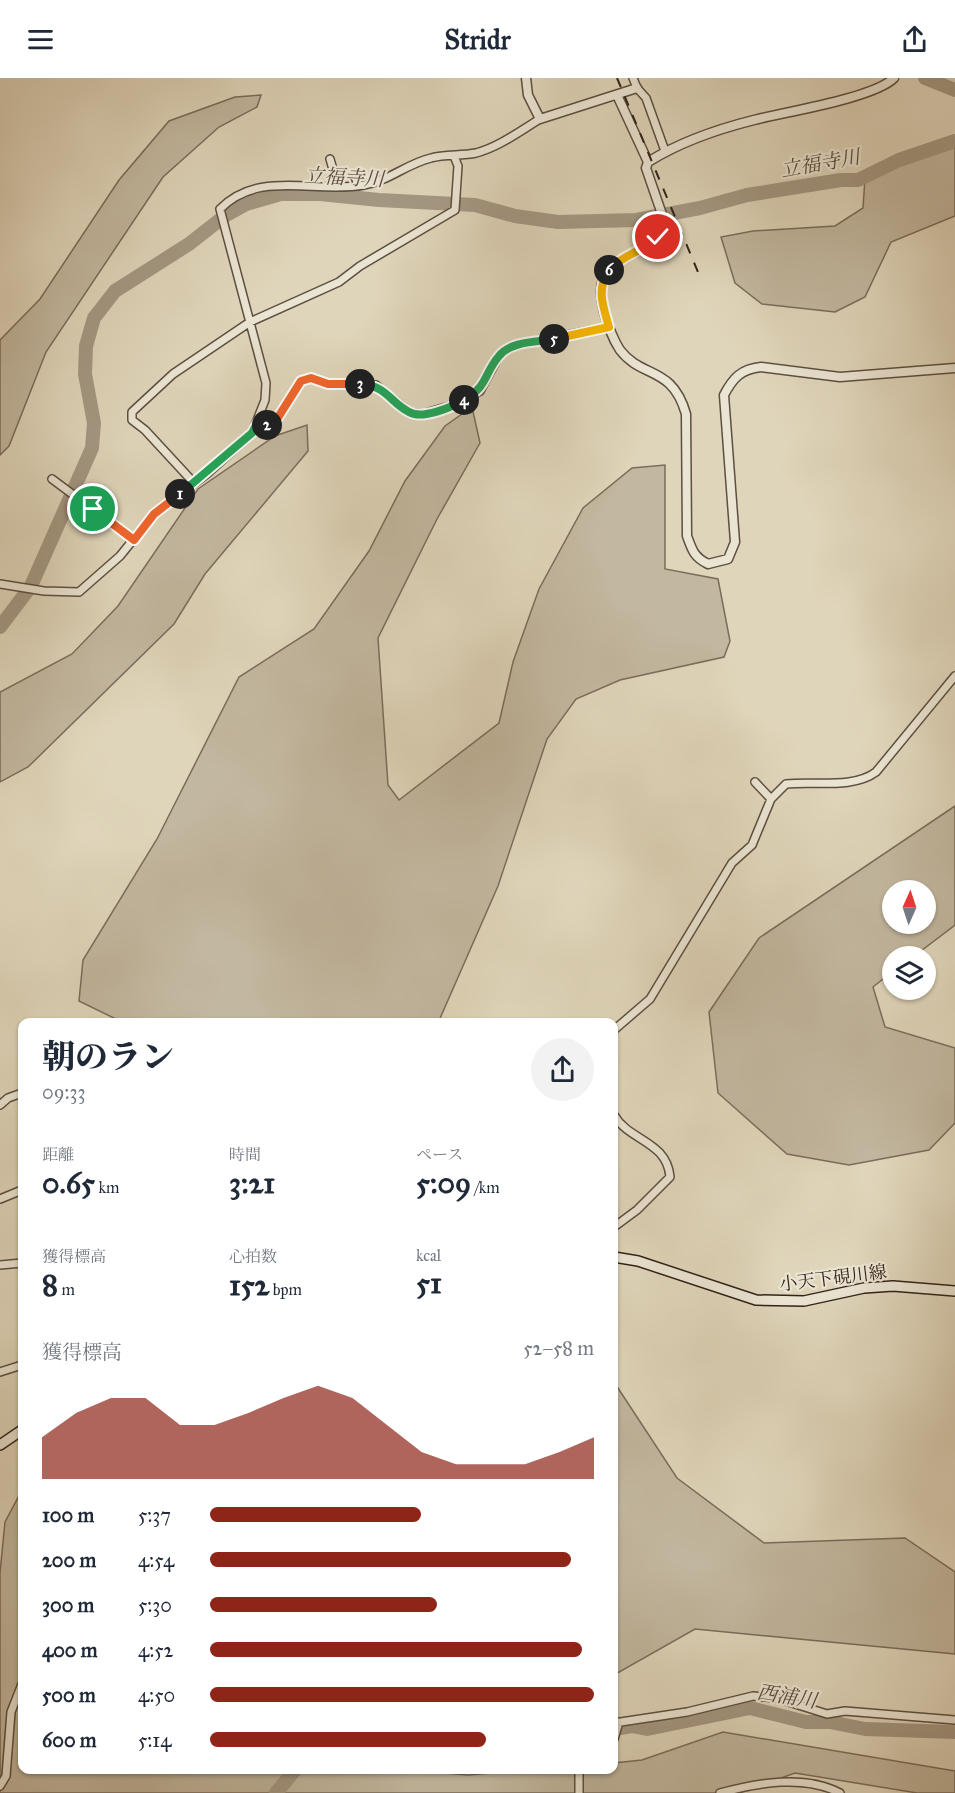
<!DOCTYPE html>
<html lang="ja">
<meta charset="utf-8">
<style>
body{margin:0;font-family:"IM FELL Great Primer","Noto Serif JP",serif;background:#f2f2f3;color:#1f2937;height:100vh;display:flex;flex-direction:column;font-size:22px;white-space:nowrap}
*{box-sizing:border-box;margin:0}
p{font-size:20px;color:#747a83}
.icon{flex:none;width:33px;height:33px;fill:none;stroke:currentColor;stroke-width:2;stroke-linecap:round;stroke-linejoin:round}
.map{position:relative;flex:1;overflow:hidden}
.sheet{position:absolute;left:18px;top:940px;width:600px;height:756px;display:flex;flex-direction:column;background:#fff;border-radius:12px;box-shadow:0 2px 4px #0004}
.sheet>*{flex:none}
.needle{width:39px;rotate:3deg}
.fabs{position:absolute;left:882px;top:802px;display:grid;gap:12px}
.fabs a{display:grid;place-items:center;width:54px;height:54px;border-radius:50%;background:#fff;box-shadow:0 2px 4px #0004;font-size:30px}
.pin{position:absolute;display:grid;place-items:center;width:51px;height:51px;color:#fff;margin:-26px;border:3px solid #fff;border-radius:50%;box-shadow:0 2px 6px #0007}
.km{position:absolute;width:30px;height:30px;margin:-15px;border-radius:50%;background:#222;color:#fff;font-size:16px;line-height:30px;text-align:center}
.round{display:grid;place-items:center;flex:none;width:63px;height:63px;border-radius:32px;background:#f2f2f3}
.summary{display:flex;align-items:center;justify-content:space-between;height:102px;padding:0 24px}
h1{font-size:33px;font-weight:800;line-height:45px}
.figures{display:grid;grid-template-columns:repeat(3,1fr);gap:9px;height:102px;padding:6px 24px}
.figures div{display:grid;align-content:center}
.figures b{font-size:30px;font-weight:800}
.figures small{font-size:16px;font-weight:400}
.figures p{font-size:16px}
.chart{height:168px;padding:12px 24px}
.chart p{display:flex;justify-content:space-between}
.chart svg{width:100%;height:108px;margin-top:6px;fill:#8f2418;opacity:.7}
ul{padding:0 24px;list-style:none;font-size:20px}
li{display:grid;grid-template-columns:96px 72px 1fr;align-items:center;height:45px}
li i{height:15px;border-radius:8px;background:#8f2418}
header{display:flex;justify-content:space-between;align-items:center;height:78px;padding:0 24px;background:#fff;font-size:27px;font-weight:800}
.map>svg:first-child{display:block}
.green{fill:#c2b79f;stroke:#7a6c5c;stroke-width:1.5;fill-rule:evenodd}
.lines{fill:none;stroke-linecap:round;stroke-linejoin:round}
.river{stroke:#a49883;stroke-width:14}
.minor-casing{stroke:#5d4f41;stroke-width:10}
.tertiary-casing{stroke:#5d4f41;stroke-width:11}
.secondary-casing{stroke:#322219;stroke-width:12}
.minor{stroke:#eae4d2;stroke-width:7}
.tertiary{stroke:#eae4d2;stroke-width:8}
.secondary{stroke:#eae4d2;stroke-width:9}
.rail{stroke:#322219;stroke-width:2;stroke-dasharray:10 10;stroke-linecap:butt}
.split-1-casing{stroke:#fff;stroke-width:12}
.split-2-casing{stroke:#fff;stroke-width:12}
.split-3-casing{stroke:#fff;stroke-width:12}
.split-4-casing{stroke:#fff;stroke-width:12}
.split-5-casing{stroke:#fff;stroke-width:12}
.split-6-casing{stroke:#fff;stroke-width:12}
.split-7-casing{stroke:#fff;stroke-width:12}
.split-1{stroke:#f0652b;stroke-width:8}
.split-2{stroke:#22a559;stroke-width:8}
.split-3{stroke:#f0652b;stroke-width:8}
.split-4{stroke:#22a559;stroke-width:8}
.split-5{stroke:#22a559;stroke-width:8}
.split-6{stroke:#f5b400;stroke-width:8}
.split-7{stroke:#f5b400;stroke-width:8}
.labels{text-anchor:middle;stroke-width:4.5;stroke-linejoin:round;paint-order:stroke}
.street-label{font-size:18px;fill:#322219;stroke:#eae4d2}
.water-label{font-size:20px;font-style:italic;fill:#5a4b3e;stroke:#eae4d2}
</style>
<header><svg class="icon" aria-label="menu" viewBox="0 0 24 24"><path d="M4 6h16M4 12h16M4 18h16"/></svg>Stridr<svg class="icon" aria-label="share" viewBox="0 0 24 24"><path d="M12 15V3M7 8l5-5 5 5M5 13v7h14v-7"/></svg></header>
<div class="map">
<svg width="955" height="1715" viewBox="0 0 955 1715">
<rect width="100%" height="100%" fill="#dfd5ba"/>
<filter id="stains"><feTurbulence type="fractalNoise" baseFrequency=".00333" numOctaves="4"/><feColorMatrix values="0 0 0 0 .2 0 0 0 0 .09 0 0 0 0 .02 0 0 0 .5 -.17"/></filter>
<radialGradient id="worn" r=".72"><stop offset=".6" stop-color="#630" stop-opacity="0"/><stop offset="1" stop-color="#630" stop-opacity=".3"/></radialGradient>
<path class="green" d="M261,17l-4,12 -38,20 -56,50 -117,175 -37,94 -9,9v-115l40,-41 79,-119 50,-59 66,-24z
M955,69v69l-64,26 -26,55 -30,15 -73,-8 -27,-21 -14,-46 32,-6 82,-5 28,-18 2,-30z
M472,329l8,36 -43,76 -59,119 10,147 11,15 100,-77 14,-61 26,-73 44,-81 49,-40 33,-3v104l53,10 12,62 -6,16 -104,23 -44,19 -29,40 -49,147 -60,137h-314l-45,-22 4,-41 74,-121 82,-162 75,-48 55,-78 36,-70 40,-55z
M307,347l1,26 -103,123 -31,50 -146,143 -28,15v-90l72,-38 46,-48 80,-117 77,-53z
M955,728v119l-42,32h-21v15l-19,15 12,40 70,21v75l-26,27 -80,15 -62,-11 -69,-61 -9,-81 50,-74zM892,813h34v33h-34z
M614,1304l63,96 87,65 141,-5 50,34v82l-260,-25 -81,46z
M22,1412v280h385l61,5 60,-5h86v-7l28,-3 81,-28 232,39v22h-38l-122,-20 -56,20h-739v-220l5,-51z"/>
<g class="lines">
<path class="river" d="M925,0l30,12
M0,549l31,-41 61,-138 2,-25 -9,-49 1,-28 8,-28 21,-27 74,-47 37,-29 20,-11 35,-10h39l59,6 96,5 40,11 43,6 78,-2 64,-12 47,-13 94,-15h17l41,-20 56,-19
M614,1651l18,-3 15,3 103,-21 56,14h24l35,7 90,3
M276,1715l19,-23"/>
<defs>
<path id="minor" d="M633,0l4,10 9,10 19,53
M330,81l8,28
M258,344l8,3 11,-6 24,-38 10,-3 17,6 48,1 34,28 13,1 33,-10 24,-13 20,-37 16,-9 93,-18
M52,401l82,61
M194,405l-49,-53 -13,-10v-8l41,-38 77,-52 89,-40 21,-16 95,-56 3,-44 -4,-10
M0,506l44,7 35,1 41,-36 34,-42 54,-41 44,-40 13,-33 1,-17 -46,-174c39,-40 95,-15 144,-24 25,-4 42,-21 67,-27 14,-4 30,-2 45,-5 23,-6 44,-22 64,-34
M755,704l16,17
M614,952l36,-31 82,-136 20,-18 19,-46 15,-15c29,-3 67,5 90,-12l79,-96
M0,1027l8,-7 14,-5
M614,1037c15,26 53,26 56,62l-33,33 -23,17
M0,1121l22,-9
M0,1187l22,-2
M0,1294l22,-7
M614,1645l73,-11 66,-16 23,2 51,16 18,-3 110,9
M614,1661l5,-17
M579,1692v23
M0,1708l6,-10 5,-64 11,-28
M720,1715c37,-10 84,-19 120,0"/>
<path id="tertiary" d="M526,0l2,17 12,24 97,-31
M617,17l31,67 -2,6 19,55c-16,34 -52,31 -62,57 -4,10 -1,22 1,32 4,13 8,26 16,38 22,29 52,15 66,64l1,122c5,14 7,21 21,28l20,-5 7,-17 -11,-147c9,-17 17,-26 37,-28l79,10 115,-9
M648,84c32,-20 70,-33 106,-42 31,-8 120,-22 140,-42"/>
<path id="secondary" d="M614,1179l24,4 118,39 48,1 60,-13 29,-2 62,5
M0,1367l22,-15"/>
</defs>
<use href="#minor" class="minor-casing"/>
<use href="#tertiary" class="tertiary-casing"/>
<use href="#secondary" class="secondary-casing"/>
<use href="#minor" class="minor"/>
<use href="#tertiary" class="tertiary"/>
<use href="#secondary" class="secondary"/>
<path class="rail" d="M617,0l81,194"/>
</g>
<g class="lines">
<defs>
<path id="split-1" d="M93,431l41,31 20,-26 26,-20"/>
<path id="split-2" d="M180,416l72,-61 6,-11 9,3"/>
<path id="split-3" d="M267,347l10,-6 24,-38 10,-3 17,6h32"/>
<path id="split-4" d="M360,306c28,2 28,17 49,28 13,8 43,-5 55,-12"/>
<path id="split-5" d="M464,322c25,-15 19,-25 35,-44 12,-15 38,-14 55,-17"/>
<path id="split-6" d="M554,261l55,-12c-6,-21 -13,-38 0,-57"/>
<path id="split-7" d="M609,192c13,-15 35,-19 49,-33"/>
</defs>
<use href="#split-1" class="split-1-casing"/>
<use href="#split-2" class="split-2-casing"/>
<use href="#split-3" class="split-3-casing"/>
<use href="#split-4" class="split-4-casing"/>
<use href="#split-5" class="split-5-casing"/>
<use href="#split-6" class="split-6-casing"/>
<use href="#split-7" class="split-7-casing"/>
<use href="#split-1" class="split-1"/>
<use href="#split-2" class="split-2"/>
<use href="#split-3" class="split-3"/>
<use href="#split-4" class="split-4"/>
<use href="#split-5" class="split-5"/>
<use href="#split-6" class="split-6"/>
<use href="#split-7" class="split-7"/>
</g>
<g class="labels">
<g class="street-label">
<text transform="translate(833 1200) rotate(-7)" y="6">小天下硯川線</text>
</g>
<g class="water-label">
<text transform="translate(820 85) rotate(-10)" y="7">立福寺川</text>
<text transform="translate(344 99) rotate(3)" y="7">立福寺川</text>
<text transform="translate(787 1618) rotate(9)" y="7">西浦川</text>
</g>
</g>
<rect width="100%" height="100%" filter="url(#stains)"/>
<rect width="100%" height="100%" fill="url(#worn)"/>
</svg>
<div class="fabs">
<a><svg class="needle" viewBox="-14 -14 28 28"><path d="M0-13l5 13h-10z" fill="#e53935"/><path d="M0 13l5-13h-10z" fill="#747a83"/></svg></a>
<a><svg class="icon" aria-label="layers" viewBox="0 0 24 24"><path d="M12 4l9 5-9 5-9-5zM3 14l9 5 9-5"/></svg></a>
</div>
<div class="pin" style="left:93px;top:431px;background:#1e9e55"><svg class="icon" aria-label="arrive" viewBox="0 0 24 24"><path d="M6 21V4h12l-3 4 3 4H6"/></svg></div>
<div class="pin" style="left:658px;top:159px;background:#d93025"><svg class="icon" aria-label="check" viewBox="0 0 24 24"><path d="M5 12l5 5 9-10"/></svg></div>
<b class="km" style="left:180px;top:416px">1</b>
<b class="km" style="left:267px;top:347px">2</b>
<b class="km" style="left:360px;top:306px">3</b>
<b class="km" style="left:464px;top:322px">4</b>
<b class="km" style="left:554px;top:261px">5</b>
<b class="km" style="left:609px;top:192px">6</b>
<section class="sheet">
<div class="summary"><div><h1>朝のラン</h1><p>09:33</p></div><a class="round"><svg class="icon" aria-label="share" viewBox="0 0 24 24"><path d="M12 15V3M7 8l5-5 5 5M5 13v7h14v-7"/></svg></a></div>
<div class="figures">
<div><p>距離</p><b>0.65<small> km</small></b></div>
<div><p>時間</p><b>3:21</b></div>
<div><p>ペース</p><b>5:09<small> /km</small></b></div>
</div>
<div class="figures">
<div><p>獲得標高</p><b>8<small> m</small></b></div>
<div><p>心拍数</p><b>152<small> bpm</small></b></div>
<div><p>kcal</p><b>51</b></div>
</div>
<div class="chart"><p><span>獲得標高</span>52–58 m</p>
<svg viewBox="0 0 160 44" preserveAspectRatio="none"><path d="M0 44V27L10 17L20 11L30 11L40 22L50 22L60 17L70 11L80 6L90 11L100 22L110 33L120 38L130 38L140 38L150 33L160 27V44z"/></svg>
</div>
<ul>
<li><b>100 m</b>5:37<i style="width:55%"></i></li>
<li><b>200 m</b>4:54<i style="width:94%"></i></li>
<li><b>300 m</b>5:30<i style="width:59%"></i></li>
<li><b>400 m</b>4:52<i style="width:97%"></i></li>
<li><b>500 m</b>4:50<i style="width:100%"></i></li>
<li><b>600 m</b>5:14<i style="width:72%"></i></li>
</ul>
</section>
</div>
